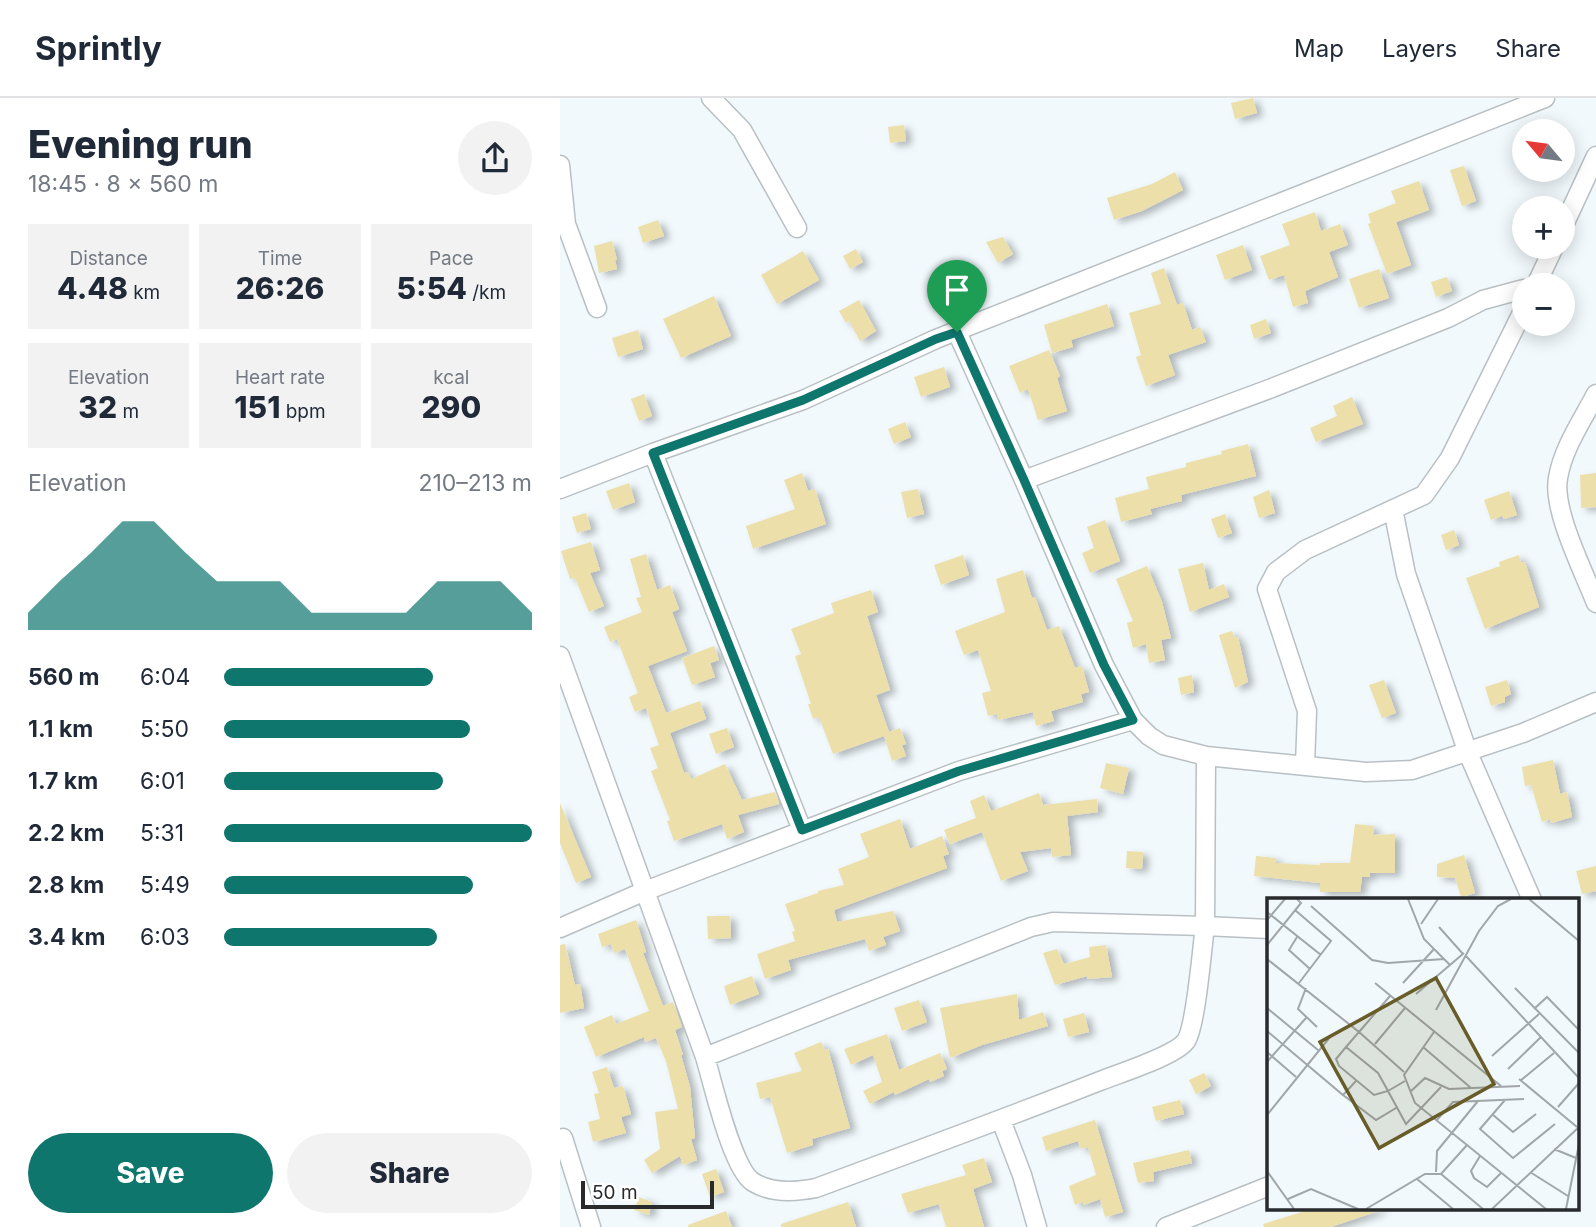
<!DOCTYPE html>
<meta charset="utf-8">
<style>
body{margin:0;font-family:Inter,sans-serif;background:#f2f2f3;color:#1f2937;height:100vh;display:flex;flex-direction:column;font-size:26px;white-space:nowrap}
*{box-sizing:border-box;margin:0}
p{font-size:23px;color:#747a83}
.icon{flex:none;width:38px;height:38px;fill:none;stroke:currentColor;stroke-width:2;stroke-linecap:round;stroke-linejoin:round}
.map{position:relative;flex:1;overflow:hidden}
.drawer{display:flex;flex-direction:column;background:#fff;width:560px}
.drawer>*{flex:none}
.needle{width:46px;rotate:299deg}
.buttons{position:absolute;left:952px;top:21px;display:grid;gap:14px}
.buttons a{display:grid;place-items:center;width:63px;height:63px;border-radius:50%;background:#fff;box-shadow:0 4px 18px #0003;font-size:35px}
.scale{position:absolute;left:21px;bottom:18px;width:133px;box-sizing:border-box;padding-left:7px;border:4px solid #282a2c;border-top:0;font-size:19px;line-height:24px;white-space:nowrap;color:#282a2c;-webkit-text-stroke:5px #fff;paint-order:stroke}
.pin{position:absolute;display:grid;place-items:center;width:60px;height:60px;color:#fff;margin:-72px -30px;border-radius:50% 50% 50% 0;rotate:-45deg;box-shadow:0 0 7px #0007}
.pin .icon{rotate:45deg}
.round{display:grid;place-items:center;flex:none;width:74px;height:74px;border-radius:37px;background:#f2f2f3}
.headline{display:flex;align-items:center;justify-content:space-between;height:119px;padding:0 28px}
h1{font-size:38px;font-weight:800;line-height:52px}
.metrics{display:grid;grid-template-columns:repeat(3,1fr);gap:10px;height:119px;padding:7px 28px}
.metrics div{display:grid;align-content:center;border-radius:0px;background:#f2f2f3;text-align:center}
.metrics b{font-size:30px;font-weight:800}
.metrics small{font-size:19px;font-weight:400}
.metrics p{font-size:19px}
.chart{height:196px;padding:14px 28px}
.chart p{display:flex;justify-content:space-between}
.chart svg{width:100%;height:126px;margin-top:7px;fill:#0f766e;opacity:.7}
.cta{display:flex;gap:14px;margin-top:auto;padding:14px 28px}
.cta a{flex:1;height:80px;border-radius:42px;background:#0f766e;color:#fff;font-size:28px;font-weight:800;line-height:80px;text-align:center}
.cta a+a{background:#f2f2f3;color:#1f2937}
ul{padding:0 28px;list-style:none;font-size:23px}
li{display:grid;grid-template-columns:112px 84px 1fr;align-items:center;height:52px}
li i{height:18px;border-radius:9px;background:#0f766e}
header{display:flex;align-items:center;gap:42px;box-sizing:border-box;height:98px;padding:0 35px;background:#fff;border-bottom:2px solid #e0e1e3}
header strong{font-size:33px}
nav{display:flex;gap:38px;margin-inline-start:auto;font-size:24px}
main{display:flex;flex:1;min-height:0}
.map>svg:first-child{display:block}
.building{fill:#ecdfa9;filter:url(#shadow)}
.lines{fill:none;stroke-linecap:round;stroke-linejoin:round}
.street-casing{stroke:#b9c0c3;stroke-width:21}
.street{stroke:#fff;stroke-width:18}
.route-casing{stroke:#fff;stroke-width:14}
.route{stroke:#0f766e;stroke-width:9}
.inset-road{fill:none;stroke:#a1a6a9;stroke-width:2}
.view{fill:#685c29;fill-opacity:0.15;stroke:#685c29;stroke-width:3.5}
.inset-edge{fill:none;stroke:#282a2c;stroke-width:3.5}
</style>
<header>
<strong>Sprintly</strong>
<nav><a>Map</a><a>Layers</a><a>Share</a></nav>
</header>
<main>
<section class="drawer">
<div class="headline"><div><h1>Evening run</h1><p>18:45 · 8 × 560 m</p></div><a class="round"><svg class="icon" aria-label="share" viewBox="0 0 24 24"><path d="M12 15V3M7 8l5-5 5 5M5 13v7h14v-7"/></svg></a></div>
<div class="metrics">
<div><p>Distance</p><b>4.48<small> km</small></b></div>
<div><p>Time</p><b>26:26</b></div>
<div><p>Pace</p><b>5:54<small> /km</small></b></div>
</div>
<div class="metrics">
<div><p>Elevation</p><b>32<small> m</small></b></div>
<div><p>Heart rate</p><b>151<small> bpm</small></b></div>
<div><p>kcal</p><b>290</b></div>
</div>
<div class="chart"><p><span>Elevation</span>210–213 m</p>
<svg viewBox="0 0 160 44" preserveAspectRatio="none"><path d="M0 44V38L10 27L20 17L30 6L40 6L50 17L60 27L70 27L80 27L90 38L100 38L110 38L120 38L130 27L140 27L150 27L160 38V44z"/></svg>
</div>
<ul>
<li><b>560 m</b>6:04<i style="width:68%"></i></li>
<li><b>1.1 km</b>5:50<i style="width:80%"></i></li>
<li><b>1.7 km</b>6:01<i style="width:71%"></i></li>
<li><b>2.2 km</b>5:31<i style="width:100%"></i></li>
<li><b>2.8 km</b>5:49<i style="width:81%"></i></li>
<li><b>3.4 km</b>6:03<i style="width:69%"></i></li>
</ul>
<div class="cta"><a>Save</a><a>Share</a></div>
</section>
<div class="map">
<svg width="1036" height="1129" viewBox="0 0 1036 1129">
<defs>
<filter id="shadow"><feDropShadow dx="6" dy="3.5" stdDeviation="3.5" flood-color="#0004"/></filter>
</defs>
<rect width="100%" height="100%" fill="#f1f9fc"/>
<path class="building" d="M693,0l4,15 -22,6 -4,-16z
M344,27l2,16 -16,2 -2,-16z
M904,68l12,35 -14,5 -12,-36z
M615,74l8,18 -41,21 -28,9 -7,-22 45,-14z
M859,83l10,29 -33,12 15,43 -24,9 -19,-50 3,-1 -3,-9 28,-11 -5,-12z
M755,114l6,19 19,-7 8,21 -19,7 9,25 -33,14 3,12 -15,4 -9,-32 -15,5 -9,-24 30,-11 -8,-21z
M98,122l6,16 -21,7 -5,-16z
M443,139l10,17 -15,9 -12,-21z
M52,143l5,19h-2l2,9 -18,4 -5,-27z
M683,147l9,25 -27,10 -9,-25z
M296,151l7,13 -13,7 -7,-13z
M243,153l16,29 -42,24 -16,-29z
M604,170l13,37 6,-2 9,27 8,-3 6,15 -38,13 7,20 -29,11 -10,-29 5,-2 -12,-42 32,-9 -10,-31z
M819,171l10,29 -30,10 -10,-29z
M887,179l5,14 -16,6 -5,-15z
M154,198l17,40 -50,22 -18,-39z
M299,202l17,31 -16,10 -11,-20 -3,2 -7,-12z
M547,206l7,22 -43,14 2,7 -21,6 -8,-28z
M706,221l5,14 -17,6 -4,-14z
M78,232l5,19 -25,8 -6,-19z
M489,252l11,26 -3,2 10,33 -29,9 -10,-31 -8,4 -11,-27z
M384,269l6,20 -29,10 -7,-20z
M84,296l8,22 -13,5 -8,-22z
M792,299l11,27 -47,18 -6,-14 27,-12 -4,-10z
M345,324l6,15 -17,7 -6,-15z
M688,346l8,32 -75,19 1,6 -32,8 2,5 -31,8 -6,-24 34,-9 -3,-12 40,-10v-4l36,-9 -1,-3z
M242,375l6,18 7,-2 11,35 -73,25 -7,-23 49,-17 -11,-29z
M1036,375v34l-15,1 -1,-33z
M69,385l6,19 -22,8 -7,-19z
M358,391l6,25 -17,4 -6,-26z
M709,392l6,23 -16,5 -6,-21z
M949,393l8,24 -13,4 -2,-3 -11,4 -7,-20z
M26,415l5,16 -14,4 -5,-16z
M665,416l7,19 -14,5 -7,-19z
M545,422l15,41 -30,12 -8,-20 12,-5 -7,-21z
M894,432l5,15 -13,5 -5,-15z
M31,444l9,28 -10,3 14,33 -15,6 -14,-34 -5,1 -9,-28z
M86,456l11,36 13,-5 9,24 -7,3 15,39 -39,15 18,47 34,-12 6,18 -36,14 14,40 4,-1 3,7 34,-15 17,36 33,-8 3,8 1,4 -41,11 6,17 -17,7 -5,-15 -48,17 -7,-20 3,-1 -19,-49 7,-3 -8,-20 9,-3 -13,-37 -11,4 -6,-15 9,-4 -21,-54 -7,3 -6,-15 38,-15 -6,-14 5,-1 -11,-38z
M403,457l6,20 -28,10 -7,-20z
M959,457l2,8 4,-1 14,45 -54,22 -19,-51 34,-12 -1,-4z
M643,465l6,27 15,-6 5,13 -39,15 -12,-43z
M587,468l15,36 9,36 -10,2 4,20 -16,3 -3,-19 -13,4 -6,-25 6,-2 -17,-42z
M463,472l9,28 3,-1 12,33 12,-4 16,42 7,-2 7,26 -8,2 2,8 -32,9 3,10 -18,5 -3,-14 -34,8 -2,-6 -9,2 -6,-23 9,-2 -13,-41 -14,5 -9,-24 50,-19 -9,-33z
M311,492l7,22 -11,4 23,74 -14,5 13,37 11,-4 6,16 -4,1 4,11 -14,5 -8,-25 -51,18 -14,-37 -6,2 -5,-15h3l-16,-48 6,-2 -10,-25 43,-16 -3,-10z
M672,533l3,7 3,-1 10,45 -13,6 -16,-53z
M154,548l5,14 -9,3 5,14 -23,8 -10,-27z
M632,577l2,17 -13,3 -3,-17z
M824,582l12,33 -14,5 -13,-33z
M947,582l4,14 -6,3v5l-14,4 -6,-19z
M167,630l7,19 -18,7 -7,-20z
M993,662l7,34 7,-2 5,25 -21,6 -1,-4 -8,3 -11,-37 -6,1 -3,-19z
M546,665l23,5 -6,26 -23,-6z
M479,695l4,12 54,-6 1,13 -31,4 4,39 -19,2 -1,-9 -31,4 8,19 -27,10 -19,-49 -32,12 -6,-14 32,-12 -6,-17 14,-6 7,16z
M0,705l31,74 -15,6 -16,-40z
M340,721l10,30 32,-13 7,18 -6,2 4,12 -113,42 3,12 56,-11 7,20 -17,6 3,8 -17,6 -4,-12 -77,21 3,10 -26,9 -8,-25 38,-13 -3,-9 3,-1 -10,-27 33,-11v-2l26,-6 -6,-16 31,-12 -9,-23z
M795,726l19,2 -1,9 22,-1v39h-25v4h-8l-2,15h-40v-9l-66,-7 2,-20 20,2 -1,5 45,2v-2h30z
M567,753l16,1 -1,17 -16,-1z
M904,757l11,38 -14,4 -6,-19 -18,-1v-13z
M1036,768v25l-14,3 -6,-23z
M147,818h23l1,22 -23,1z
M76,822l10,32 -3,1 20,53 10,-4 9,25 -7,3 8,25h-2l9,32 5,51 -4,1 6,21 -14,5 -3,-9 -28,17 -8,-13 16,-11 -5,-37 23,-3 -12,-48 -10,-23 -11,4 -1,-5 -48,20 -12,-30 28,-12 4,9 33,-13 -24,-62 -11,4 -3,-9 -9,3 -4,-13z
M5,846l10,41 5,-1 4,24 -24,5v-68z
M546,847l6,32 -24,2 -1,-3 -32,9 -12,-32 14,-4 7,15 26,-7 -1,-10z
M192,878l7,18 -29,11 -6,-19z
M457,896l2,26 24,-8 5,14 -66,19 -32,13 -10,-50z
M359,902l8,22 -25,9 -8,-23z
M524,915l5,19 -21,5 -5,-18z
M327,936l12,36 41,-17 7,16 -5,2 2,5 -14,6 -1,-3 -34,16 -1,-3 -24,12 -7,-13 19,-9 -9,-27 -22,10 -7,-16z
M261,944l4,8 3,-1 22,79 -38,11 1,6 -26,8 -17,-56 -10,2 -4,-16 46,-12 -8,-18z
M47,969l7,21 9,-2 8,28 -10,3 5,16 -33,9 -5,-20 12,-3 -6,-25 5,-1 -7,-21z
M644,975l7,13 -15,8 -7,-14z
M620,1002l4,14 -28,7 -4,-14z
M535,1022l28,92 -18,5 -5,-18 -16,6 -1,-3 -8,3 -6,-19 27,-11 -8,-28 -7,2 -3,-8 -32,10 -4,-14z
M629,1052l3,13 -39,9 1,9 -16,2 -5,-20z
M424,1060l8,24 -19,7 11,38h-38l-7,-23 -31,9 -7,-19 65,-19 -4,-10z
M156,1071l8,23 -14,5 -8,-23z
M79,1099l13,5 -3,13 -15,-5z
M288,1104l8,25h-75v-3z
M755,1110h66v2l-50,17h-67l-1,-3z
M166,1113l6,16h-44v-2z"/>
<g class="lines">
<defs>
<path id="street" d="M151,0l31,32 55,98
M0,67l6,59 31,84
M1003,129l33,-71
M976,187l18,-38
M397,234l67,148 80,185 29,55 16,16 14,9 43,11 160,16 46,-2 111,-37 73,-31
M1036,296c-14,27 -33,54 -38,84 -6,32 26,94 38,125
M93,355l149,377
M464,382l248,-92 176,-70 35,-18 41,-11
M0,391l93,-36 150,-53 133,-61 609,-241
M833,411l13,65 62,179 64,147
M0,558l85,235 314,-120 174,-51
M646,658l-1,170 64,3
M745,667l2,-54 -40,-122 9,-17 29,-22 119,-55 26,-37 74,-149
M493,824l152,4c-3,22 -9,100 -19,115 -11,15 -66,32 -86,40 -94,37 -189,72 -284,107 -20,4 -44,6 -63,-6 -21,-13 -40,-99 -48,-125l326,-130z
M0,830l85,-37 60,166
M441,1022l21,55 15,52
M3,1040l28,89
M606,1129l103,-41"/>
</defs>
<use href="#street" class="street-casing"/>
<use href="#street" class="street"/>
</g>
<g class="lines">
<defs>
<path id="route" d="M397,234l67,148 80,185 29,55 -174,51 -157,59 -149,-377 150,-53 133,-61z"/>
</defs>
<use href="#route" class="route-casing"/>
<use href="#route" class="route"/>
</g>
<g transform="translate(707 800)">
<rect width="312" height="312" fill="#f1f9fc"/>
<path class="inset-road" d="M141,1l16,40 26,26M262,1l50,42M44,8l61,54 16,3 56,-4M28,12l36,31 -32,42M0,14l54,43M0,22l18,-21M154,26l17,-25M172,29l24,27M30,39l-8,13 21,19M0,47l34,-42 -4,-4M198,57l114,123M0,61l92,73 -13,15M108,85l126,103M136,85l31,-34M39,90l-8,21 19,18M248,90l64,65M149,96l48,-41M123,98l-31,36 45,40M0,110l51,42M267,111l13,-12 32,33M169,112l43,-79 19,-25 13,-7M0,133l76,64 13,-14M167,134l-30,43 11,28 131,106M108,146l30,-36M79,149l32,26 10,18 -14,4 -35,-29 -3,-7zM156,149l48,41M0,154l29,25M225,158l47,-42M0,164l39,-44M241,171l33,-32M252,181l58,48M138,183l-17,10 18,33 35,-37M253,183l34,-28M143,194l15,-14 24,11 71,-3M76,197l33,25 20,-12M238,202l-25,29 33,29 42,-34M291,209l21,-24M225,216l21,18 23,-18M0,217l63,-78M169,223l17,-19 71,-3M287,251l22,9M213,258l-9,15 3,7 13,9 14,-14M0,273l27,38M169,274l1,-21 41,-50M263,274l38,24M174,276l42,35M150,281l36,30M21,301l23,-10 47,20M99,311l59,-35h16l26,-29M225,311l87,-82M299,311l13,-65"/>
<path class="view" d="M169,80l58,106 -115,64 -59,-106z"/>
<rect width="312" height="312" class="inset-edge"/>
</g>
</svg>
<div class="buttons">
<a><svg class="needle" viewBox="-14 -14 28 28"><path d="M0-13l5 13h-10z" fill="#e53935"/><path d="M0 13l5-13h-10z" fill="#747a83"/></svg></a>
<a>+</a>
<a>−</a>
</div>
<div class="scale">50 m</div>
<div class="pin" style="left:397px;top:234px;background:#1e9e55"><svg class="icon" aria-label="arrive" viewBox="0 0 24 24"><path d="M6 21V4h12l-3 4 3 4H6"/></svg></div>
</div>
</main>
